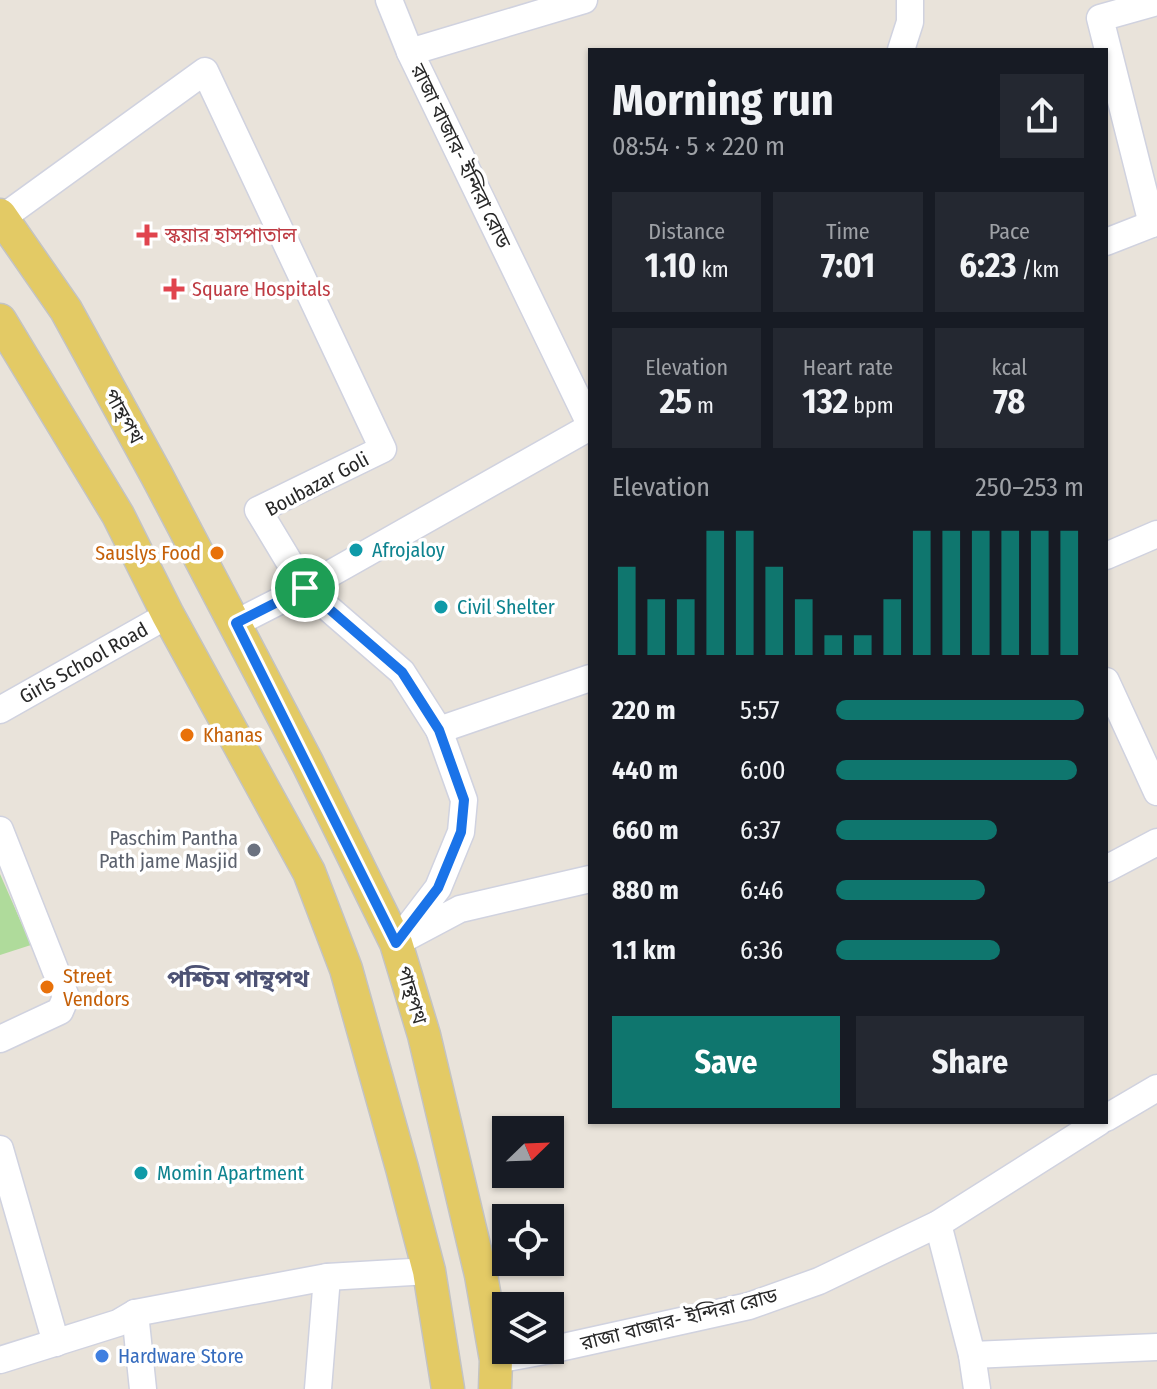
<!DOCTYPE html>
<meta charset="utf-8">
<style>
body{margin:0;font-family:"Fira Sans Condensed","Noto Sans Bengali",sans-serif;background:#242831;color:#f1f3f6;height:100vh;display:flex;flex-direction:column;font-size:30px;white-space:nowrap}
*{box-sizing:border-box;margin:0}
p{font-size:26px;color:#9ea1a6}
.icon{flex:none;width:44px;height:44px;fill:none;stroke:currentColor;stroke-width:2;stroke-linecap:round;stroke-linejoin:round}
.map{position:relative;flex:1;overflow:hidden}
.panel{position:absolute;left:588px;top:48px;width:520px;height:1076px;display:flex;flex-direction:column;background:#171b24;border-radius:0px;box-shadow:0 2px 6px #0004}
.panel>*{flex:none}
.needle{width:52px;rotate:67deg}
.tools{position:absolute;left:492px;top:1116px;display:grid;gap:16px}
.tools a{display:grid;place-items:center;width:72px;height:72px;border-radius:0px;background:#171b24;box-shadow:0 2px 6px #0004;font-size:40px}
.pin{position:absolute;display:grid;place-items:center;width:68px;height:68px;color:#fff;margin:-34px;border:4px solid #fff;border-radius:50%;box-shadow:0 2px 8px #0007}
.round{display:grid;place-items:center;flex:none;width:84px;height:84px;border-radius:0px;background:#242831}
.summary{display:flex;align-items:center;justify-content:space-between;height:136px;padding:0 24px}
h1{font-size:44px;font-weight:700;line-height:60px}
.metrics{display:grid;grid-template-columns:repeat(3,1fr);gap:12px;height:136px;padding:8px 24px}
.metrics div{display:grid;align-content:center;border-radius:0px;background:#242831;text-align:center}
.metrics b{font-size:34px;font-weight:700}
.metrics small{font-size:22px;font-weight:400}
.metrics p{font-size:22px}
.chart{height:224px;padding:16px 24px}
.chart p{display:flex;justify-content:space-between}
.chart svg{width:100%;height:144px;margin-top:8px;stroke:#0f766e;stroke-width:6}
.button{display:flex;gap:16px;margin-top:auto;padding:16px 24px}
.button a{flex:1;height:92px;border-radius:0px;background:#0f766e;color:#fff;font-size:32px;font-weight:700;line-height:92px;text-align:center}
.button a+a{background:#242831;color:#f1f3f6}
ul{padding:0 24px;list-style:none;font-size:26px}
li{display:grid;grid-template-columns:128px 96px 1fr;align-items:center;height:60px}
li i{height:20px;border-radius:10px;background:#0f766e}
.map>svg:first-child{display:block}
.green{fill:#afdb9b}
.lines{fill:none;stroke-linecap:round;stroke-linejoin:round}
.minor-casing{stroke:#d0d2df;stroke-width:29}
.major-casing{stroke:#c3c3c3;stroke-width:35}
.minor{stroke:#fff;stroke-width:26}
.major{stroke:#e3ca65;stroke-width:32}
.route-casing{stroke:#fff;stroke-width:16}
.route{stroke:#1a73e8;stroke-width:10}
.health-dot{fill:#e0444e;stroke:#fff;stroke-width:3}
.culture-dot{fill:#0f9aa8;stroke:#fff;stroke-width:3}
.food-dot{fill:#e8710a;stroke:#fff;stroke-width:3}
.worship-dot{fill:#6b7280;stroke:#fff;stroke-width:3}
.shop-dot{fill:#3f7fe0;stroke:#fff;stroke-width:3}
.labels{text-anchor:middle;stroke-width:7;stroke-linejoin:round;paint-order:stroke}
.street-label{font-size:20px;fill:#282828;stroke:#fff}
.health-label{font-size:20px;fill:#be3a42;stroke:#fff;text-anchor:start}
.culture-label{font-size:20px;fill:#0d838f;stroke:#fff;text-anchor:start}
.food-label{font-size:20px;fill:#c56008;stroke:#fff;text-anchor:start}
.worship-label{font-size:20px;fill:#5b616d;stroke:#fff;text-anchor:end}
.shop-label{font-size:20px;fill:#366cbe;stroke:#fff;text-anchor:start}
.quarter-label{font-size:24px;font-weight:bold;fill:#4d5274;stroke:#fff}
</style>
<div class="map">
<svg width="1157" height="1389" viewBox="0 0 1157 1389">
<rect width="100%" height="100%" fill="#e9e3da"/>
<path class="green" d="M0,874l31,71 -31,10z"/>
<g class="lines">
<defs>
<g id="minor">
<path d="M389,0l21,52"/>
<path d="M584,0l-174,52 180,372"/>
<path d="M901,50l9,-28v-22"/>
<path d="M2,218l203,-147 178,378 -125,61 47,78 97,84 37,58 25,70 -3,32 -23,56 -42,55 64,-34 130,-30"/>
<path d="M1152,224l-52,-206 57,-16"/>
<path d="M1106,242l51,-20"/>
<path d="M1106,556l51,-22"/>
<path d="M236,623l69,-35 285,-161"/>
<path d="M1106,681l51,111"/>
<path id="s1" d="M0,710l168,-95"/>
<path d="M439,730l151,-52"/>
<path d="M0,830l66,167 -6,14 -60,28"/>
<path d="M1106,869l51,-27"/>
<path d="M1106,1118l51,-30"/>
<path d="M0,1149l56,194"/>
<path d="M938,1224l34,131 5,34"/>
<path d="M135,1313l8,76"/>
<path d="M550,1350l199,-44 70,-25 119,-57 161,-102"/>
<path d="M972,1355l185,-8"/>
<path d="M0,1360l118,-37 17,-10 192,-36 102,-6"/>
<path d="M496,1360l54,-10"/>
<path d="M318,1389l9,-112"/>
</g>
<path id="major" d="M0,215l66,95 91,166 151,288 88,179 28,92 57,240 15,85 -1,29
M0,320l118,195 50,100 141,257 37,97 56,199 27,103 19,118"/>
</defs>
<use href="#minor" class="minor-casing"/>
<use href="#major" class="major-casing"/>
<use href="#minor" class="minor"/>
<use href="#major" class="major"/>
</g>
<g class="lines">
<defs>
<path id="route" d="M305,588l97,84 37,58 25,70 -3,32 -23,56 -42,55 -160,-320z"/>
</defs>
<use href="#route" class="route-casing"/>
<use href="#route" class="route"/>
</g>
<g class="health-dot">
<path d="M143 223h8v8h8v8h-8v8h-8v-8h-8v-8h8z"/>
<path d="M170 277h8v8h8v8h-8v8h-8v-8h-8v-8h8z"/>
</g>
<g class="culture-dot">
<circle cx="356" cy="550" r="8"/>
<circle cx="441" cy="607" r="8"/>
<circle cx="141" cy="1173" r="8"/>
</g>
<g class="food-dot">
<circle cx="217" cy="553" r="8"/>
<circle cx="187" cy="735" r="8"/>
<circle cx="47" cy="987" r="8"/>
</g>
<circle class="worship-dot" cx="254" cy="850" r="8"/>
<circle class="shop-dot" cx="102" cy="1356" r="8"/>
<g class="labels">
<g class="street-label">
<text transform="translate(461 156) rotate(64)" y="7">রাজা বাজার- ইন্দিরা রোড</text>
<text transform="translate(124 416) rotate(61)" y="7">পান্থপথ</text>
<text transform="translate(317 484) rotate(-28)" y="7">Boubazar Goli</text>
<text dy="7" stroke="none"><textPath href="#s1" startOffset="96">Girls School Road</textPath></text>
<text transform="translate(412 995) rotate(73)" y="7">পান্থপথ</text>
<text transform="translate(679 1319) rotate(-14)" y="7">রাজা বাজার- ইন্দিরা রোড</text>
</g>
<g class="health-label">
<text x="165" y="242">স্কয়ার হাসপাতাল</text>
<text x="192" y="296">Square Hospitals</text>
</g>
<g class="culture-label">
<text x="372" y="557">Afrojaloy</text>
<text x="457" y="614">Civil Shelter</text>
<text x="157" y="1180">Momin Apartment</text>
</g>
<g class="food-label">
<text x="201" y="560" text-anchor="end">Sauslys Food</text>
<text x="203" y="742">Khanas</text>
<text x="63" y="983">Street<tspan x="63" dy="23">Vendors</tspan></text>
</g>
<g class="worship-label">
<text x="238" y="845">Paschim Pantha<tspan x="238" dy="23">Path jame Masjid</tspan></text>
</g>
<g class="shop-label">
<text x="118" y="1363">Hardware Store</text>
</g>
<g class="quarter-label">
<text x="238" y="987">পশ্চিম পান্থপথ</text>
</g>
</g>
</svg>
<div class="tools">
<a><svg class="needle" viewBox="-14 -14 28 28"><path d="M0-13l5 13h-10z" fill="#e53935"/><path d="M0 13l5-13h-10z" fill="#9ea1a6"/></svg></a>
<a><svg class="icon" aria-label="locate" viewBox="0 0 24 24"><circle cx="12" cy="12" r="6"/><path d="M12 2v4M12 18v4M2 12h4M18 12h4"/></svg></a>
<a><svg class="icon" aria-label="layers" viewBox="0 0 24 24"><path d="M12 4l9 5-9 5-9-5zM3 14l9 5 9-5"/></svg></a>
</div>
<div class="pin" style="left:305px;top:588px;background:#1e9e55"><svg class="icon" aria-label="arrive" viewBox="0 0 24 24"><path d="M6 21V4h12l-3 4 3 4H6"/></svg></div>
<section class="panel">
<div class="summary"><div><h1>Morning run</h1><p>08:54 · 5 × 220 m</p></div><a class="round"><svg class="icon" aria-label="share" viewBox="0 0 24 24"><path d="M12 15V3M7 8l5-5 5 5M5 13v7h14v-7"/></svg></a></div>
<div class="metrics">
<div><p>Distance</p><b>1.10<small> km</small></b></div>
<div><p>Time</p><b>7:01</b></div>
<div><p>Pace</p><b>6:23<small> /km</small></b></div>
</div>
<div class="metrics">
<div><p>Elevation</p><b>25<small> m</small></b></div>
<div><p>Heart rate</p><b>132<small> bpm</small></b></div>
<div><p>kcal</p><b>78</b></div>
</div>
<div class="chart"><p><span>Elevation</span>250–253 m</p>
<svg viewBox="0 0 160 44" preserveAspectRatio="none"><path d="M5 44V17M15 44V27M25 44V27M35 44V6M45 44V6M55 44V17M65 44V27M75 44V38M85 44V38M95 44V27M105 44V6M115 44V6M125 44V6M135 44V6M145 44V6M155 44V6"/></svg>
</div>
<ul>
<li><b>220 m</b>5:57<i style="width:100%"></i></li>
<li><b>440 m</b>6:00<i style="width:97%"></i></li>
<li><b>660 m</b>6:37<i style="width:65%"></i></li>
<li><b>880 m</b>6:46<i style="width:60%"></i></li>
<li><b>1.1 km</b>6:36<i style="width:66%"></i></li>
</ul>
<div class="button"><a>Save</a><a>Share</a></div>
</section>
</div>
